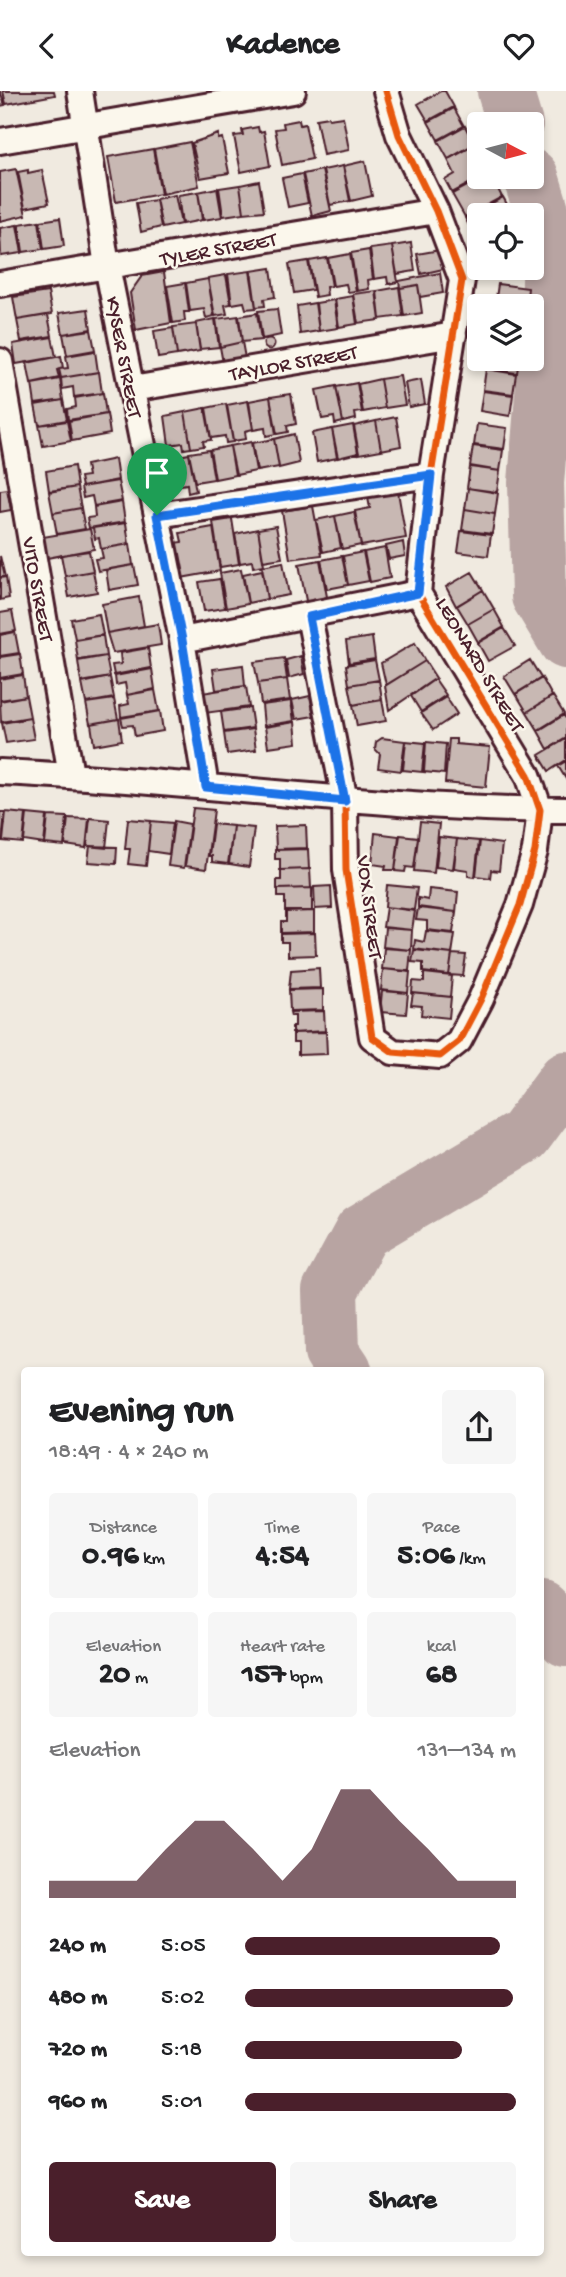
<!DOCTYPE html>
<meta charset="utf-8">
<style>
body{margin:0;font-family:"Gochi Hand",sans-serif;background:#f6f6f6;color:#202124;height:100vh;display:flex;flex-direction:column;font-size:26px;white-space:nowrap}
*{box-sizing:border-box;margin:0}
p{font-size:23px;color:#757577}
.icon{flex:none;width:38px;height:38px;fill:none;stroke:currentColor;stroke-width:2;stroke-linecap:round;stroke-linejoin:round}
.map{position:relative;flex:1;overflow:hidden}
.drawer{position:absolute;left:21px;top:1276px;width:523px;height:889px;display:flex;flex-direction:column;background:#fff;border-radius:7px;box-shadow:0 4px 10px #0003}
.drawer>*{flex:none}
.needle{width:46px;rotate:97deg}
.tools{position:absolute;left:467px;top:21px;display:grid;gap:14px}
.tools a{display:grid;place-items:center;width:77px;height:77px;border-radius:7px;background:#fff;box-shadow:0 4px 10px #0003;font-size:35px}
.pin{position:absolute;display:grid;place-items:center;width:60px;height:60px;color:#fff;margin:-72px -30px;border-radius:50% 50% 50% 0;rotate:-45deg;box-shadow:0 0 7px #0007}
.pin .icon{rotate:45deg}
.round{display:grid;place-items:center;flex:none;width:74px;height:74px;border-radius:7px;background:#f6f6f6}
.headline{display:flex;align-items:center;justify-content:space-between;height:119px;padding:0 28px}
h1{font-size:38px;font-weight:700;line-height:52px}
.stats{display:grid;grid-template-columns:repeat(3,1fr);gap:10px;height:119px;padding:7px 28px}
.stats div{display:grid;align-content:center;border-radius:7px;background:#f6f6f6;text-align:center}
.stats b{font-size:30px;font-weight:700}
.stats small{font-size:19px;font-weight:400}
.stats p{font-size:19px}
.chart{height:196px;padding:14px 28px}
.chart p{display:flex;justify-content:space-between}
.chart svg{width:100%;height:126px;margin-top:7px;fill:#4a1f2b;opacity:.7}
.cta{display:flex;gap:14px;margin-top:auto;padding:14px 28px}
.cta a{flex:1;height:80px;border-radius:7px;background:#4a1f2b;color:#fff;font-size:28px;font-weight:700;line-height:80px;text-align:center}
.cta a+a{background:#f6f6f6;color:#202124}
ul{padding:0 28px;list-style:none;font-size:23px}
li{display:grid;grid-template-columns:112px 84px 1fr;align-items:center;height:52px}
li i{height:18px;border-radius:9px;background:#4a1f2b}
header{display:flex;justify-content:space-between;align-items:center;height:91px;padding:0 28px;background:#fff;font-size:32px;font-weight:700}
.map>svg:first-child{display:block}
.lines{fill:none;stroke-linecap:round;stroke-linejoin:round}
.river{stroke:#b8a4a2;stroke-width:56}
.building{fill:#c8b8b3;stroke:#4a1f2b;stroke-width:2}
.minor-casing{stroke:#4a1f2b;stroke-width:30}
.minor{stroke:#fbf7ec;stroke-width:24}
.cycleway-casing{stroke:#fbf7ec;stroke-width:11}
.cycleway{stroke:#e8590c;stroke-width:7}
.route-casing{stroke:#fff;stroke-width:14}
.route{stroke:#1a73e8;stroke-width:9}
.labels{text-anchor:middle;stroke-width:5;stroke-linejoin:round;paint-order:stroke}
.street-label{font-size:21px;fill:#4a1f2b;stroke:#fbf7ec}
</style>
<header><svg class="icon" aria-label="back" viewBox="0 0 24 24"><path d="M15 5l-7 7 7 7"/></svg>Kadence<svg class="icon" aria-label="heart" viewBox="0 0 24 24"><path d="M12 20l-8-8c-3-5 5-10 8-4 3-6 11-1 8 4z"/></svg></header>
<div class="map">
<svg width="566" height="2186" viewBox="0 0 566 2186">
<rect width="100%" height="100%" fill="#f0eae0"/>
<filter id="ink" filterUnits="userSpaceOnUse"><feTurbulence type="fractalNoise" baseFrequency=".0143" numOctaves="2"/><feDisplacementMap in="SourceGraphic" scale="14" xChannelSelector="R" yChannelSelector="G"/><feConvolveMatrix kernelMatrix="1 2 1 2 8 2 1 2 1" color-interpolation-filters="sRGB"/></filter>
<g filter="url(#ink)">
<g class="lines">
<path class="river" d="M505,0l10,33
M531,86l20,66 -2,76 -13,164 3,113 27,45
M344,1279l-12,-18 -2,-61 32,-59 162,-96 42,-57
M541,1518l25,30"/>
</g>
<path class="building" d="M0,0l5,14 -5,1z
M3,0h51l1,4 -49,9z
M441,0h4l9,16 -26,14 -10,-17z
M454,17l10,18 -26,14 -10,-18z
M328,26l1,2 14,-2 6,33 -26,5 -7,-36z
M299,29l1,5 5,-1 7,35 -30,6 -7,-36 9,-1 -1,-5z
M465,35l9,18 -26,15 -10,-18z
M258,36l1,5 5,-1 6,35 -29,6 -7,-36 9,-1 -1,-5z
M218,43v5l4,-1 7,35 -29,5 -8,-35z
M190,51l9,44 -37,8 -8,-45z
M480,51v35h2l-30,16 -7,-13 10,-6 -7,-14z
M153,58l8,45 -45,8 -8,-45z
M365,70l7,35 -21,5 -8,-35z
M343,75l7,35 -20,4 -7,-35z
M16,78l10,46 -26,6v-49z
M28,79v3l14,-3 7,33 -24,5 -7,-36z
M322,79l9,41 -19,5 -9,-42z
M302,83l6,29 -20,4 -6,-29z
M484,86h8l10,20 -37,20 -13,-23z
M259,90l5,30 -20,2 -4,-28z
M240,94l4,28 -21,3 -4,-28z
M217,97l5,29 -19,3 -5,-28z
M198,101l4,28 -20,4 -4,-29z
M175,104l6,29 -19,4 -6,-29z
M503,106l10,18h-33v20l-5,2 -10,-19z
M156,109l5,27 -20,5 -5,-29z
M60,127l4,28 -20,3 -4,-28z
M39,130l4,28 -20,3 -4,-28z
M17,134l5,28 -21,3 -1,-28z
M411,152l4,28 -18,3 -5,-28z
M392,155l6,36 -10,2 -1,-7 -13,2 -4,-30z
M369,159l4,29 -5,1 1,9 -12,2 -6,-38z
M440,159l3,19 -22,5 -4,-20z
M350,163l6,37 -8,1 -2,-8 -13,2 -5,-28z
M327,167l5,28 -6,1 1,8 -12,2 -6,-36z
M308,170l5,29 -19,3 -5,-29z
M271,177l4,29 -11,2 1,7 -9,1 -5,-36z
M250,180l6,37 -10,1 -2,-7 -12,2 -4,-30z
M164,181l7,51 -35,7 -6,-37 12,-17z
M440,182l3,20 -23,4 -2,-12 -18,3 -1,-7z
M226,184l5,29 -6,1 2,9 -12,2 -7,-38z
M208,188l6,37 -8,2 -2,-9 -14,2 -4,-28z
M185,192l4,29h-5l1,9 -12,2 -6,-37z
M498,193l30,4 -2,18 -31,-1z
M418,194l4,28 -18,3 -4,-28z
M399,196l4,29 -23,3 -3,-28z
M376,200l4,29 -22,3 -5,-29z
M48,201l4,22 -35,6 -4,-23z
M353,205l4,28 -18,3 -4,-28z
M334,209l4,28 -19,3 -3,-28z
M315,212l4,28 -19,3 -3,-28z
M88,218l3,20 -28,5 -4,-21z
M277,218l4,26 -19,4 -4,-28z
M257,222l4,27 -19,2 -3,-26z
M48,224l4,21 -31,5 -4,-21z
M238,225l4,26 -22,5 -4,-28z
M215,228l4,28 -19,2 -4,-26z
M196,233l4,27 -23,4 -4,-28z
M173,237l4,27 -19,3 -4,-27z
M91,239l4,20 -28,5 -4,-21z
M52,246l4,20 -40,7 -3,-20z
M263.5 253a5.5 5.5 0 1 1 11 0a5.5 5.5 0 1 1-11 0Z
M242,251l3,16 -22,5 -3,-16z
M95,260l3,21 -37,6 -2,-9 9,-1 -2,-12z
M61,265l2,12 -6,2 2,8 -28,6 -4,-21z
M488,268h31l-2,14 -30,-4z
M486,278l30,5 -3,20 -30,-4z
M99,281l3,21 -28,4 -1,-10 -11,2 -1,-11z
M400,285l5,29 -20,3 -5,-29z
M60,288l3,21 -28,4 -3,-20z
M380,288l5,29 -22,4 -5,-28z
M421,289l4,24 -16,3 -4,-24z
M357,292l5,29 -7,1 1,6 -13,3 -7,-35z
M336,295l7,36 -8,2 -1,-7 -12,2 -6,-29z
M483,300l30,4 -3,21 -30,-5z
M103,302l3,21 -38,6 -1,-11 9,-2 -1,-9z
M291,303l5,30 -9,2 1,6 -11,2 -7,-37z
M270,306l6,37 -10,2 -1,-8 -12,2 -4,-29z
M63,309l4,20 -28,5 -4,-20z
M248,310l5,28 -8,2 1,8 -13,2 -6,-36z
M226,313l7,38 -7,1 -1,-7 -14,2 -5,-30z
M205,317l6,32 -8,1 1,5 -13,2 -6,-36z
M185,321l6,36 -7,1 -1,-6 -14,2 -4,-29z
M107,323l3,20 -38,7 -3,-20z
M396,326l5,29 -20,4 -5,-29z
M67,330l4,20 -28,5 -4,-21z
M376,330l5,29 -22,4 -5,-28z
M477,333l30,4 -3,21 -30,-4z
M353,334l5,28 -20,5 -6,-29z
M332,338l5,29 -20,4 -5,-29z
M294,343l5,29 -20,5 -5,-29z
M274,348l5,28 -22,4 -5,-28z
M251,351l5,29 -20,4 -6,-29z
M230,355l5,29 -20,4 -5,-29z
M473,355l30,4 -3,21 -30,-5z
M209,359l5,29 -19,3 -6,-29z
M189,363l7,37 -8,2 -1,-9 -12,2 -6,-28z
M115,368l3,21 -36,7 -2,-10 8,-1 -2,-11z
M74,375l3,21 -28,4 -3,-20z
M470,376l30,4 -3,21 -30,-4z
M118,390l4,20 -28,5 -2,-10 -9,2 -2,-11z
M77,396l4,21 -28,5 -4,-21z
M468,397l30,5 -3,21 -30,-5z
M7,398l4,21 -11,2v-22z
M398,401l8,46 -45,8 -6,-35 15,-3 -2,-10z
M122,411l3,20 -36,6 -2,-10 8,-1 -1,-10z
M313,415l9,49 -32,4 -8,-48z
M81,417l4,21 -28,5 -4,-21z
M465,418l30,5 -3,20 -30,-4z
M354,421l7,33 -19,4 -7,-33z
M335,425l6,32 -18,4 -7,-32z
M232,428l7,45 -19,3 -7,-45z
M126,432l3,21 -28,5 -2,-11 -4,1 -2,-11z
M276,435l6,32 -19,3 -5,-32z
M213,436l7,44 -39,7 -1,-8 3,-1 -3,-15 -4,1 -2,-12 8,-1 -2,-9z
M90,438l4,20 -47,9 -4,-21z
M258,438l6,36 -11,2 -1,-6 -12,2 -5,-29z
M461,440l30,4 -3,21 -30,-4z
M403,451l2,14 -16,3 -3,-13z
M130,453l3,21 -35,6 -3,-12 8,-1 -2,-9z
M385,457l5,30 -20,4 -6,-30z
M89,460l4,20 -28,5 -4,-21z
M363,461l6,29 -21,4 -5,-29z
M0,465l5,21h-5z
M342,465l6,29 -21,4 -6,-29z
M320,469l8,42 -21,4 -8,-42z
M283,471l6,33 -22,4 -5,-33z
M134,474l4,20 -29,5 -3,-20z
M241,478l7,35 -22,4 -6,-35z
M262,479l5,29 -19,4 -5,-29z
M93,480l4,21 -28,5 -4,-21z
M472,481l11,18 -27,16 -10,-19z
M6,486l3,21 -9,2v-22z
M220,488l5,29 -21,3 -5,-29z
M483,499l11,19 -26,15 -11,-18z
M139,506l5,29 -37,7 -5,-29z
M494,518l10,18 -26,15 -10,-18z
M12,520l4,20 -16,3v-21z
M99,523l4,21 -28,4 -4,-20z
M158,533l3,21 -48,8 -6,-20z
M504,537l11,18 -27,15 -10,-18z
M15,541l4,21 -19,3v-21z
M103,544l3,21 -28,4 -3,-20z
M372,546l3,22 -26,4 -3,-22z
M415,552l10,18 -39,24 -5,-22z
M148,557l3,20 -37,7 -2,-10 9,-1 -1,-11z
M20,563l3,20 -23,4v-21z
M106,565l4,21 -29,5 -3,-21z
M301,565l3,18 -15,4 -3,-18z
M284,567l3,21 -29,4 -4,-21z
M375,569l4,20 -30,5 -3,-20z
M530,569l11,18 -26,16 -11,-18z
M425,570l11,17 -47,32 -4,-24z
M243,574l2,21 -29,4 -3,-21z
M152,578l3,20 -28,6 -2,-12 -9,2 -1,-9z
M23,584l3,21 -26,4v-21z
M110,586l4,21 -28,5 -4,-20z
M542,587l10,18 -25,16 -11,-18z
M287,588l3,21 -29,4 -3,-21z
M435,588l11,16 -25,17 -10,-16z
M379,589l3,19 -29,6 -4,-20z
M246,595l3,21 -44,6 -3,-20z
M155,599l4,21 -38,6 -1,-11 9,-2 -2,-9z
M26,605l4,21 -29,5 -1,-21z
M310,605l4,20 -18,3 -4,-19z
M553,605l11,18 -26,16 -11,-18z
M446,606l11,17 -24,16 -12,-17z
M114,608l4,20 -28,5 -4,-21z
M382,609l4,21 -29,5 -4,-21z
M291,610l3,20 -30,5 -2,-21z
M250,617l3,20 -29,4 -3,-20z
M160,620l3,20 -28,5 -2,-11 -10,1 -2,-8z
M564,624l2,4v19l-18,11 -10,-18z
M30,627l4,21 -28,4 -4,-20z
M119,628l3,21 -28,5 -3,-21z
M295,631l2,21 -29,4 -3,-20z
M253,638l3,21 -29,4 -3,-21z
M382,647l23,3 -4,30 -23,-3 2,-14 -5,-5 1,-7z
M449,648h7v5l34,3 -4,40 -41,-4z
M566,648v21l-17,11 -10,-16z
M406,650l19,2 -3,29 -19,-2z
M426,651l20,2 -2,30 -20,-2z
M566,670v18l-8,-13z
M193,717l21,2 -8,59 -21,-3z
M0,721h5l-3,29h-2z
M6,721l20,2 -3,29 -20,-2z
M27,723l20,2 -3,28 -20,-3z
M48,725l19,1 -3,29 -19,-2z
M68,727l21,1 -3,29 -21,-3z
M90,727l19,2 -3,28 -19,-2z
M128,728l23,2 -5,45 -18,-2 2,-15h-5z
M151,730l22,2 -4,31 -21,-3z
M174,730l16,3 -6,44 -16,-2z
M420,731l19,2 -5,49 -20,-2z
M213,733l20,2 -5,38 -16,-2v-6h-3z
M306,734l1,23 -31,1 -1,-23z
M233,735l21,2 -5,39 -20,-3z
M375,742l24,3 -4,34h-10l1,-4 -14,-2z
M400,744l18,2 -4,31 -8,-1 -1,5 -10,-1z
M439,746l18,2 -4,30 -17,-2z
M457,748l22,2 -4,36 -7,-1v-6l-14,-2z
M480,750l22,3 -3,27 -8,-1 -1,8 -14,-2z
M90,755l27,1 -1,17 -28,-2z
M308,758l1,20 -29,1v-11h-5v-9z
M310,778l1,19 -34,1v-9h4v-10z
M387,794l30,3 -3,22 -29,-3z
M331,795l1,22 -17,1 -1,-22z
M312,797v23h-27v-14h-7v-8z
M429,798l29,3 -2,20 -38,-5v-9l10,2z
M386,816l29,4 -3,19 -29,-3z
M418,817l38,4 -3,21 -26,-3v-9l-11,-1z
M314,820v21l-33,1v-11h5v-10z
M385,837l27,2 -1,20 -28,-3z
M426,840l29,3 -3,20 -38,-5 1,-9 9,2z
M315,842l1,22 -28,1v-14h-7v-8z
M384,857l27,2 -2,21 -27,-2z
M414,859l38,4 -3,21 -26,-3v-9l-11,-1z
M452,863l14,1 -3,21 -14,-1z
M319,877l1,20 -31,1 2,-19z
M383,878l27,3 -2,21 -27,-3z
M424,882l28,3 -2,21 -38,-4 1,-12 11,1z
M323,898v21l-33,1 -1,-21z
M382,900l26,2 -2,21 -26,-2z
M413,902l38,4 -2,21 -28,-3 1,-9 -11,-1z
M324,920l1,20 -33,2v-7h3v-10h-4l-1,-4z
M326,941l1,22 -29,1v-12h-5v-10z"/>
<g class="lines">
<defs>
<path id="minor" d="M80,0l27,175 75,374 24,147
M0,50l293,-50
M0,193l436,-73
M0,270l71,414
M132,298l322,-54
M157,424l274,-40
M309,525l36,185 1,69 26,167 21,15 47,4 19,-15 22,-42 39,-94 15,-54 5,-41 -12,-35 -110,-182 13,-118 31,-195 -26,-69 -37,-76 -13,-44
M182,549l236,-47
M0,681c189,8 377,37 566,38"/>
</defs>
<use href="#minor" class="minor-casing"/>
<use href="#minor" class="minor"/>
<defs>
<path id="cycleway" d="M309,525l36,185 1,69 26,167 21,15 47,4 19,-15 22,-42 39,-94 15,-54 5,-41 -12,-35 -110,-182 13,-118 31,-195 -26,-69 -37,-76 -13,-44"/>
</defs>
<use href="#cycleway" class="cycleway-casing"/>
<use href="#cycleway" class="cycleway"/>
</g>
</g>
<g class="lines" filter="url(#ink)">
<defs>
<path id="route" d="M431,384l-13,118 -109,24 36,184 -139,-14 -24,-147 -25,-125z"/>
</defs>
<use href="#route" class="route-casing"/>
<use href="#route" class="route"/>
</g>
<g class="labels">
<g class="street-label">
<text transform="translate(218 157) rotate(-10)" y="7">TYLER STREET</text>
<text transform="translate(125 266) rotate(79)" y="7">KYSER STREET</text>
<text transform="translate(293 271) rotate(-10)" y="7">TAYLOR STREET</text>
<text transform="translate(39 498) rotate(80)" y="7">VITO STREET</text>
<text transform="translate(481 573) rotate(59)" y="7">LEONARD STREET</text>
<text transform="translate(371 816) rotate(83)" y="7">VOX STREET</text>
</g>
</g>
</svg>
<div class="tools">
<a><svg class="needle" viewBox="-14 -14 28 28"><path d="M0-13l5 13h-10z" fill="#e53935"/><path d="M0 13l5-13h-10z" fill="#757577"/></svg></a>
<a><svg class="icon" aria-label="locate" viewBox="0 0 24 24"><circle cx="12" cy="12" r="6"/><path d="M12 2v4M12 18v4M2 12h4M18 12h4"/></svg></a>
<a><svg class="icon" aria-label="layers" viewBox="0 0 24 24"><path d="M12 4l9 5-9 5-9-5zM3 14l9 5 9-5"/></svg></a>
</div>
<div class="pin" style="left:157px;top:424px;background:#1e9e55"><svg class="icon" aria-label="arrive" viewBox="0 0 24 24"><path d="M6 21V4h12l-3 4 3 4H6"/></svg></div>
<section class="drawer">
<div class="headline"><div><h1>Evening run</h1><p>18:49 · 4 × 240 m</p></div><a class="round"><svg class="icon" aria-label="share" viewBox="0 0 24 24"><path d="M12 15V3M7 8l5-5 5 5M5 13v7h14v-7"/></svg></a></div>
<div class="stats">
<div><p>Distance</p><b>0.96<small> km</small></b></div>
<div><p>Time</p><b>4:54</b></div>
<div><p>Pace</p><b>5:06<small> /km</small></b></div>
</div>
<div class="stats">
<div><p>Elevation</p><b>20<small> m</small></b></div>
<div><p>Heart rate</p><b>157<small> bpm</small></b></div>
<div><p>kcal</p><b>68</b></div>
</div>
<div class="chart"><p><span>Elevation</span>131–134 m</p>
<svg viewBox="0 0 160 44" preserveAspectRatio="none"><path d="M0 44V38L10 38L20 38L30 38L40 27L50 17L60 17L70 27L80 38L90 27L100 6L110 6L120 17L130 27L140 38L150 38L160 38V44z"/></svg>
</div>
<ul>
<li><b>240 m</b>5:05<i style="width:94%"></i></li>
<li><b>480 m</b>5:02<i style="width:99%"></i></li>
<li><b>720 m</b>5:18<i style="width:80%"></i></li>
<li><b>960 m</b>5:01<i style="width:100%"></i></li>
</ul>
<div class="cta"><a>Save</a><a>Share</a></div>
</section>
</div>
